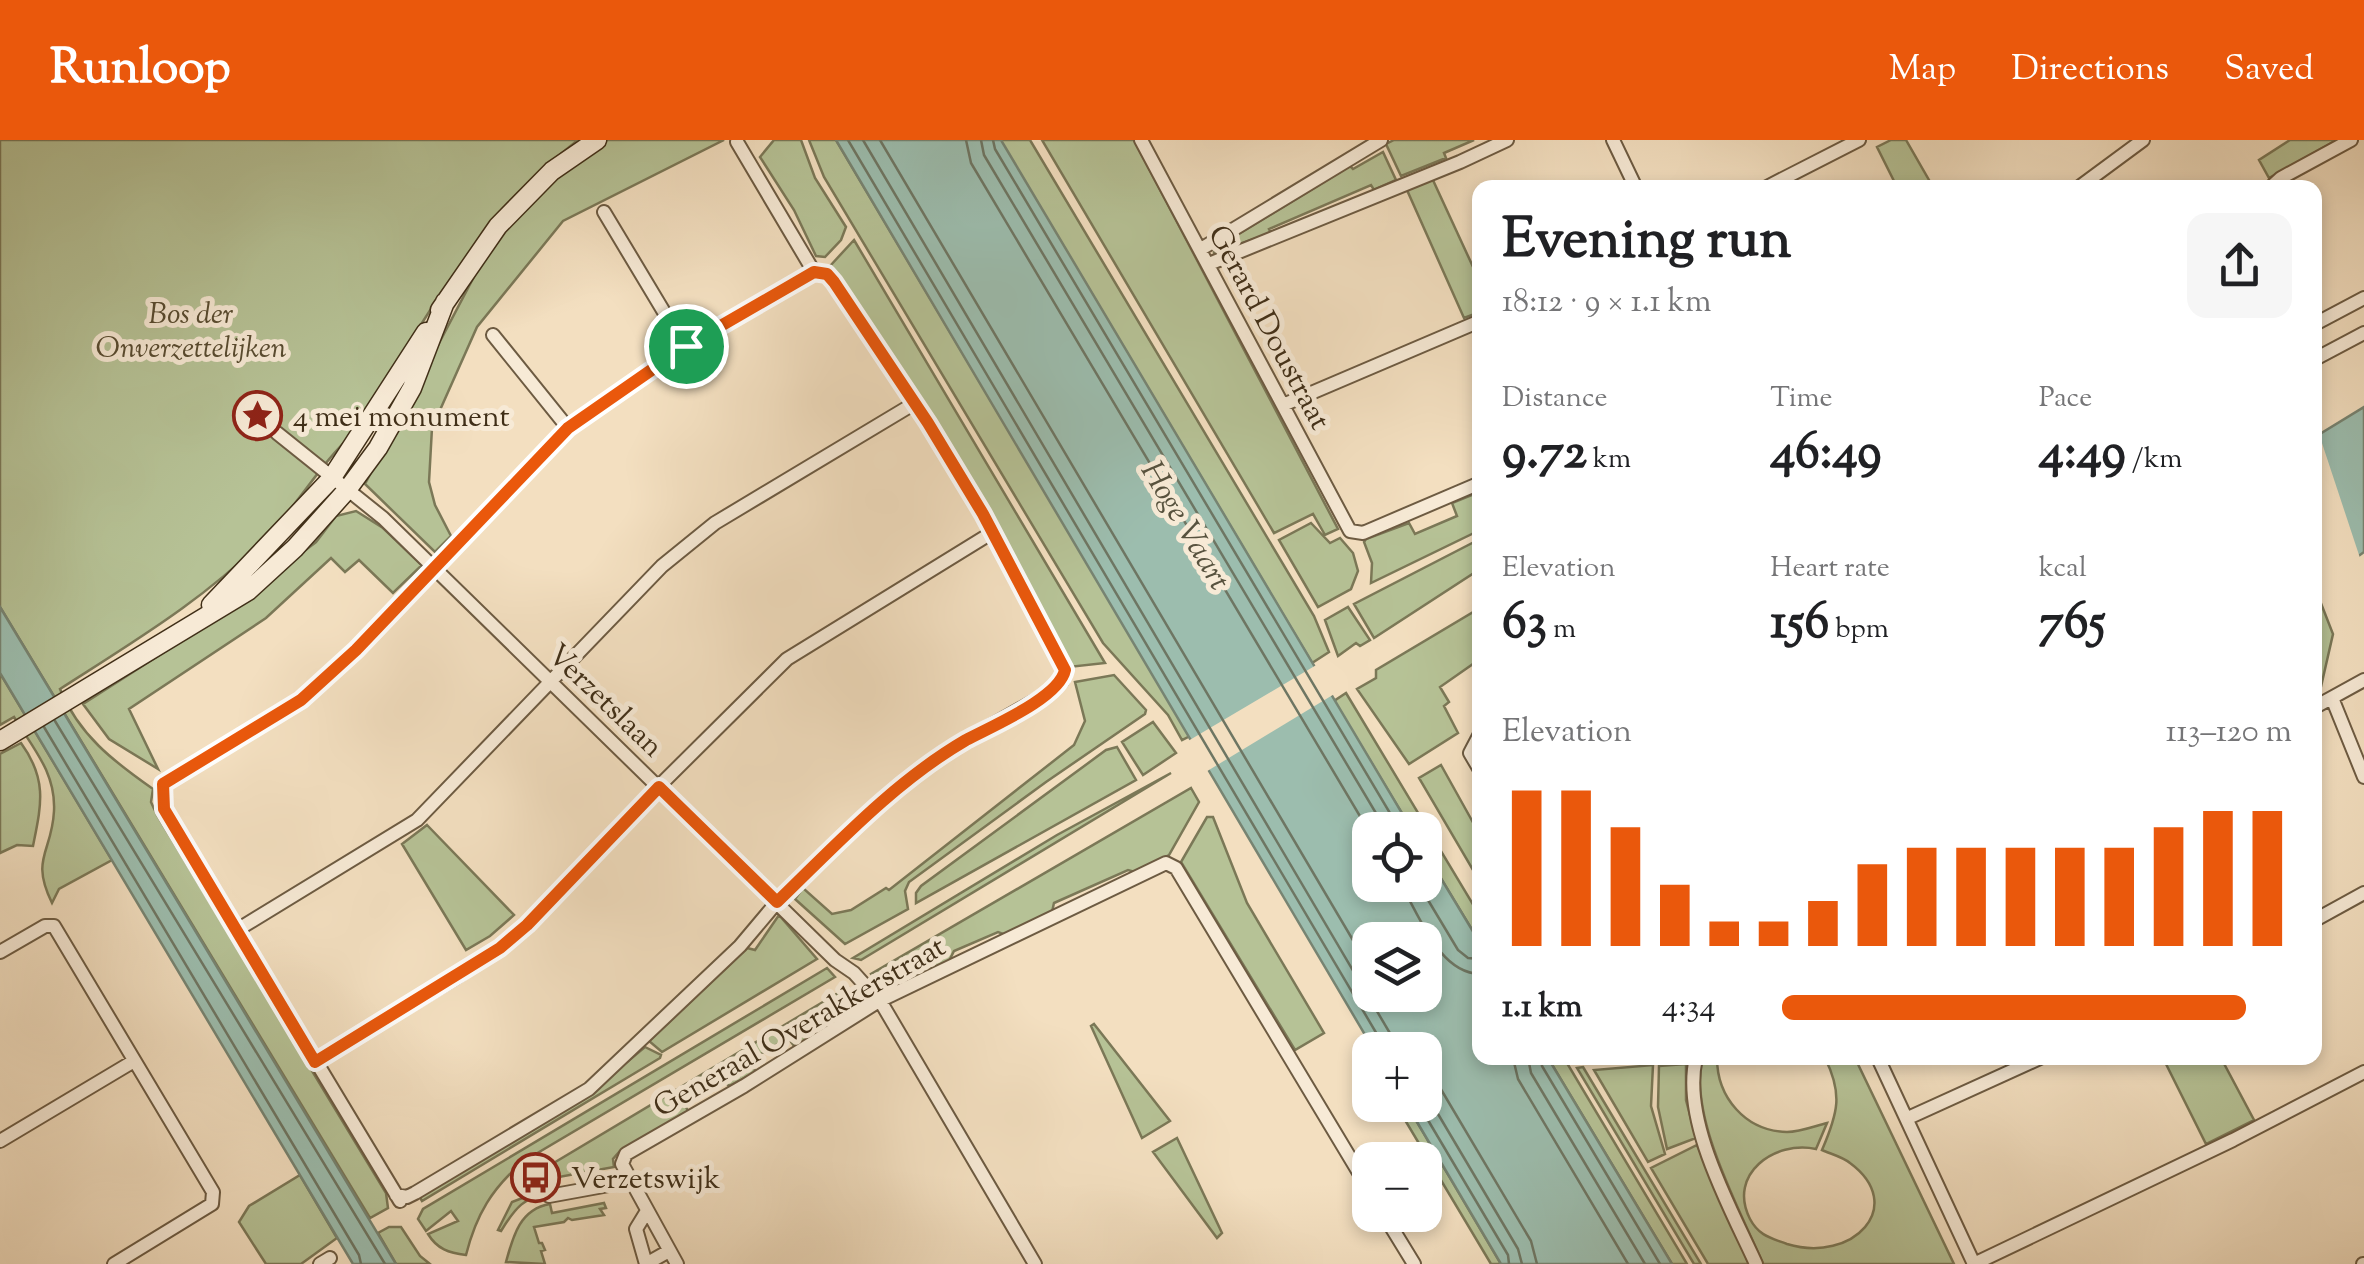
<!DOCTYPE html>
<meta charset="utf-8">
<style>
body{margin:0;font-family:"Sorts Mill Goudy",serif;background:#f6f6f6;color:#202124;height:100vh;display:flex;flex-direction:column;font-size:38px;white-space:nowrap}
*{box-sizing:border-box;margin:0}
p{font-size:32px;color:#757577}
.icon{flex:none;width:55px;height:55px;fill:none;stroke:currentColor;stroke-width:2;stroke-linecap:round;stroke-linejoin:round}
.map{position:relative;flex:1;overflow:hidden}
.sheet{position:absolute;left:1472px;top:40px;width:850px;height:885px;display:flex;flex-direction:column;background:#fff;border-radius:20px;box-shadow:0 5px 15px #0003}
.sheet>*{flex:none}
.fabs{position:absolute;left:1352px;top:672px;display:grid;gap:20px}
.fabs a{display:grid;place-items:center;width:90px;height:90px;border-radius:20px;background:#fff;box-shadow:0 5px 15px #0003;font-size:50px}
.pin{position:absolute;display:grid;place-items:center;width:85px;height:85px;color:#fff;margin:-42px;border:5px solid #fff;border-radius:50%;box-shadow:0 2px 10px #0007}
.round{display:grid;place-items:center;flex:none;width:105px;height:105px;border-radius:20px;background:#f6f6f6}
.headline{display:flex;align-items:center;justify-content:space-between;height:170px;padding:0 30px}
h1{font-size:55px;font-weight:800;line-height:75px}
.stats{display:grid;grid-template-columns:repeat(3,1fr);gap:15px;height:170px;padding:10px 30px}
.stats div{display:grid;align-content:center}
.stats b{font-size:50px;font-weight:800}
.stats small{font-size:28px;font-weight:400}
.stats p{font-size:28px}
.chart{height:280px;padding:20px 30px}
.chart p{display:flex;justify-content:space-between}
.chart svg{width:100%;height:180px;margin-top:10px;stroke:#ea580c;stroke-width:6}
ul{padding:0 30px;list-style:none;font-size:32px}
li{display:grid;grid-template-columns:160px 120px 1fr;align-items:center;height:75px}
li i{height:25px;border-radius:12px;background:#ea580c}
header{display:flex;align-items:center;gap:60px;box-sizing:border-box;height:140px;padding:0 50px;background:#ea580c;color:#fff}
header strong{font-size:48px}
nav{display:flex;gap:55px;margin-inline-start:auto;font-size:35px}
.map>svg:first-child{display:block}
.green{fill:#b6c296;stroke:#7b7857;stroke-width:2.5}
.water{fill:#9cbdae;stroke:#778472;stroke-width:2.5;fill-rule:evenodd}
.pier{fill:#f3dfc0}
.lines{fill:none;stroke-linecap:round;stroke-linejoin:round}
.shore{stroke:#6e7663;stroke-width:2.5}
.minor-casing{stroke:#6d5b42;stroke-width:16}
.secondary-casing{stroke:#402f18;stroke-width:21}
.minor{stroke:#f7ead6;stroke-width:12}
.secondary{stroke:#f7ead6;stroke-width:18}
.route-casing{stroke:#fff;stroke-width:20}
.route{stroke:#ea580c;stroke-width:12}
.labels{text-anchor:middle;stroke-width:10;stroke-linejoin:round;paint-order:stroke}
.park-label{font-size:30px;font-style:italic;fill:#584c31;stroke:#f7ead6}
.street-label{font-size:30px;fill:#402f18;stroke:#f7ead6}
.poi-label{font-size:30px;fill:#402f18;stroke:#f7ead6;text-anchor:start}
.water-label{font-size:32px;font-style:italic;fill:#57523e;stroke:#f7ead6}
</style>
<header>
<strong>Runloop</strong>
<nav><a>Map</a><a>Directions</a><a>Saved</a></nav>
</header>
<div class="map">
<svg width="2364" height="1124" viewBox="0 0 2364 1124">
<rect width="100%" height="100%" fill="#f3dfc0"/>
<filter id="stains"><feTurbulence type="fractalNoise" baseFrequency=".002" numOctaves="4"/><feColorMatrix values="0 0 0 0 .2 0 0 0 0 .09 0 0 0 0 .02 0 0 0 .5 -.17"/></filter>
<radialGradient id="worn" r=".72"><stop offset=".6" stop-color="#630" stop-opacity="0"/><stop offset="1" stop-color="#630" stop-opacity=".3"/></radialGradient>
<path class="green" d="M0,0h578c-103,79 -157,188 -225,294 -32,29 -54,69 -84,100 -60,63 -136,108 -209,155 19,46 53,72 93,100l-2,13 6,13 229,378 2,15 -18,10 -370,-611z
M605,0h119l-161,81 -86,106 -45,101 -3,54 6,23 16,31 -16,16 -70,-68 123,-234 75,-81z
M774,0h27l14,38 31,49 -5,13 -16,17 -9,-1 -22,-46 -34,-53z
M809,0h27l354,596 -8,4 -14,-25 -65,-72 -279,-466z
M1000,0h30l284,476 15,36 -17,11z
M1042,0h92l204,389 -13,6 -12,-21 -39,19z
M1394,0h80l-30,13 2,5 -45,18 -15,-32z
M1891,0h15l27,47h-36l-20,-40z
M2290,0h44l1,1 -66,37 -10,-18z
M1383,12l13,28 -22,10 -3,-5 -102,44 2,4 -57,20v-4l136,-83 3,3z
M1432,38l48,104v30l-16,6 -57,-128z
M854,100l251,423 -36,4c-64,-143 -149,-273 -239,-401z
M1479,352l1,38 -109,53 1,-20 -8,-21 2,-3 43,-16 6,11 42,-18 -5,-13z
M356,371l27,17 39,37 -29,28 -34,-33 -14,12 -14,-14 -65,60 -137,91 29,60 -49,-30 -26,-35 125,-80 108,-82 20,-26z
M1311,383l19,20 10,-5 13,15 5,18 -7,18 -33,18 -39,-67z
M1480,399v30l-106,69 -20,-34z
M2315,448l18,46 -13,57 -5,3z
M1348,467l22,33 -10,6 -4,-3 -18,13 -13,-36z
M1480,468v51l-40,28 9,15 -5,4 14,27 -49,31 -52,-75 19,-11v-8z
M0,533l112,187 -53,29 -7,14c-22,-45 0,-50 2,-92 2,-39 -22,-64 -40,-94l-14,8z
M1114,535l32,35 -1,4 -99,68 -137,100 -4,9 3,18 -63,35 -50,-45 8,-11 29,26 19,-4 35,-22 3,2 185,-145 11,-24 -10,-39z
M1346,553l134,223v27l-55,-91v-22h-13l-78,-129z
M1153,582l23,31 -33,22 -21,-33z
M21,603c27,37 20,63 12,103l-16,-1 -17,8v-99z
M1117,607l19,33 -220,123v-10l5,-7 185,-136z
M1441,625l39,70v47l-61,-104z
M1171,633l-310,187 -8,-2 204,-123z
M1191,648l8,14 -30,53 -34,17 -7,-2 -74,33 -2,9 -46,23 -8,-3 -44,19 -5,10 -46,21 -2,-4 -14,8 -11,-4 -5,-8z
M1207,677h6l34,86 77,130 -29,17 -114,-188z
M427,685l87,90 -24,21 -24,14 -64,-106z
M779,775l38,44 -155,93 -13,-11 98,-93 8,2z
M827,828l8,9 -311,184c-32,27 -48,54 -58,94 -17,-2 -29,-6 -38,-21l30,-13 -7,-10 -25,20 -8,-12 5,-10z
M848,847l10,11 -8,11 4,4 -59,34 -7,-9 -39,23 7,11 -27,14 -8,-8 -38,23 5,10 -68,40 -7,8 1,8 -61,11 -1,13c-28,6 -37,17 -51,40l-3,-1 14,-28 21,-8 13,-14 -4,-10z
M1094,884l76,97 -28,17 -51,-112z
M645,907l16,8 -1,3 -238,143 -3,-5 172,-104z
M1548,918h16l123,206h-15z
M1702,918h15c0,39 28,73 70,74 13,0 28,-6 40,-9l-11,26c-41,-9 -89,25 -66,70 9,17 21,19 37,25 66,20 121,-38 63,-81 -7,-6 -19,-9 -28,-13 16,-37 21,-56 3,-92h30l99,206h-191c-24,-57 -74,-145 -61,-206z
M2163,918h58l33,62 -48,24z
M1686,924v36l10,38 -29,11 -9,-42 1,-41z
M1653,925l-2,41 14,48 -17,8 -54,-92z
M1583,927l118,197h-7l-117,-196z
M1396,965h11l94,159h-10z
M1177,998l45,95 -5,5 -64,-86z
M1697,1005l52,119h-41l-57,-96z
M300,1035l37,63 -36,26h-35l-27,-42 10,-16z
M604,1063l2,5 -6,1 4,6 -32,5 -4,-2 -4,4 -30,5 5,16h3l3,7 -4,1 4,13 -39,-2c7,-26 14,-53 44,-58l2,9z
M389,1087h12l19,29 10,8h-34l-18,-31z"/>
<path class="water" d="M836,0h165l411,690h-42v55h55v-33l55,91v115h68l124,206h-171l-94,-159h18v-55h-51zM1370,800h55v55h-55z
M2364,267v145l-49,36v-151z
M0,467l396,657h-43l-353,-591z"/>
<path class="pier" d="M2317,288l44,133 -42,31 -4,-13z
M1318,524l18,29 -132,80 -16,-32z"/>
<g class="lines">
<path class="shore" d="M848,0l533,901 1,9
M863,0l528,895 4,15
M880,0l490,829
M966,0l5,23 399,670
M981,0l3,15 402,675
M993,0l2,9 405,681
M55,581l330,543
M44,587l315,528 2,9
M1401,745c19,31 38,88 79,89
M1419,745l39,65 10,8 12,1
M1513,918l5,21 110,185
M1528,918l3,15 114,191
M1541,918l1,8 118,198
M1425,933l14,13 92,155 6,23
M1425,952l93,157 4,15
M1419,965l89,150 1,9"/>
<defs>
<path id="minor" d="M1141,0l209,391 13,2 117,-50
M1613,0l23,48
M1765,48l94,-48
M2078,48l65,-48
M2270,48l11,-10 70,-38
M604,72l81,135
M1201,109l180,-109
M1209,124l251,-102 47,-22
M2315,184l49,-26
M493,195l75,93
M2315,219l49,-26
M1283,265l197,-84
M277,293l106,85 452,442 19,13 28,31 153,260
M2332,558l32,79
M2315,567l49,-27
M1480,594l-10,19 10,17
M2315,780l49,-27
M237,790l180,-110 245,-254 53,-43 200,-120
M0,812l45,-26h9l159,266 -1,12 -98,60
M1696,918c-15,62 34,149 60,206
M1878,918l96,206 259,-124 131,-68
M315,922l140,-84 66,-46 112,-120 154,-153 206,-127
M1908,978l132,-60
M0,1001l134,-80
M396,1055l11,2 8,-4 174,-104 151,-143 37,-44 108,-104 56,-44 104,-59 17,-14 3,-11 -82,-156 -55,-91 -94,-141 -7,-7 -13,-3
M549,1056l82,-15
M400,1061l-236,-392 -1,-25 138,-84 55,-50 212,-222 117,-81 129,-75 -77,-130
M647,1071l-11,18 10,35 23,-13
M1384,1075l30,49
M320,1124l10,-6
M677,1124l-55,-100 4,-10 118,-68 135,-85 287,-138 10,5 194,323
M2363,1124h1"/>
<path id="secondary" d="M440,170l58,-84 54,-55 45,-31
M211,465l120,-126 95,-147
M0,601l248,-150 47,-43 52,-58 31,-42 34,-60 33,-86"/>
</defs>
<use href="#minor" class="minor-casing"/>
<use href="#secondary" class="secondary-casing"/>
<use href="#minor" class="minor"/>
<use href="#secondary" class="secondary"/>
</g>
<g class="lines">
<defs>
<path id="route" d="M814,132l13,2 7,8 94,141 55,91 82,156c-6,28 -73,56 -99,70 -72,42 -129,104 -189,162l-118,-115 -132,138 -27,23 -185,114 -151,-253 -1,-25 138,-84 55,-50 212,-222 118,-82z"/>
</defs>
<use href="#route" class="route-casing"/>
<use href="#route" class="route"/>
</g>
<defs>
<symbol id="sight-ring" viewBox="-11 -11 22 22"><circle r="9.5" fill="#f7ead6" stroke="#8f2418" stroke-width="1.5"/><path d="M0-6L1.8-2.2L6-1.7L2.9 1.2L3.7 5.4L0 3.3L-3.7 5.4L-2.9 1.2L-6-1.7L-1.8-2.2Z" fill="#8f2418"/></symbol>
<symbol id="bus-ring" viewBox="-11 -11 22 22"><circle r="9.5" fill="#f7ead6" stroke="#8f2418" stroke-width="1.5"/><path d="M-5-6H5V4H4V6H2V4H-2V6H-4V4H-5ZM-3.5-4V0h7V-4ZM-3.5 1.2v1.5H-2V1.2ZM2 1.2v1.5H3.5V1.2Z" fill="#8f2418"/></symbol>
</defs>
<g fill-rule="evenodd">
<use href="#sight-ring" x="230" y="248" width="55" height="55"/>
<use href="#bus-ring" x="508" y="1010" width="55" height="55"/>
</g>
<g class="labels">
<g class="park-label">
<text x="191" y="183">Bos der<tspan x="191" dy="34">Onverzettelijken</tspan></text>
</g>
<g class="street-label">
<text transform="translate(1270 187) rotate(62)" y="10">Gerard Doustraat</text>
<text transform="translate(606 560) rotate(44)" y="10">Verzetslaan</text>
<text transform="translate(799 886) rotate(-30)" y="10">Generaal Overakkerstraat</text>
</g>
<g class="poi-label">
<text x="293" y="286">4 mei monument</text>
<text x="571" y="1048">Verzetswijk</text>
</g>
<g class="water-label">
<text transform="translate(1187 385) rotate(59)" y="11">Hoge Vaart</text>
</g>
</g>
<rect width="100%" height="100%" filter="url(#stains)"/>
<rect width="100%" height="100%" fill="url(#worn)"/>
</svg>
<div class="fabs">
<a><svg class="icon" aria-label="locate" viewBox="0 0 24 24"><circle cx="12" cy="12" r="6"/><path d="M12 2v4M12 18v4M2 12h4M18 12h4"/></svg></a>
<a><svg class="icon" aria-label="layers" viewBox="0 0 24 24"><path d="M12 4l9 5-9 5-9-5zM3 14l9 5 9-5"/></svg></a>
<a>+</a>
<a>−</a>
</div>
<div class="pin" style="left:686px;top:206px;background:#1e9e55"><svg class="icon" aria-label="arrive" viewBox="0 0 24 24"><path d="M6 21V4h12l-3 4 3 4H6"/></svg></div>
<section class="sheet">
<div class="headline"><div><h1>Evening run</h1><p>18:12 · 9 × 1.1 km</p></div><a class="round"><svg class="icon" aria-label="share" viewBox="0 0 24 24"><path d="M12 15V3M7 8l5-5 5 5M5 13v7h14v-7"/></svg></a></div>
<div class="stats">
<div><p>Distance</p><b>9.72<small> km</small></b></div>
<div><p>Time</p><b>46:49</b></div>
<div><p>Pace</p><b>4:49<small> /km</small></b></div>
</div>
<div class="stats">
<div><p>Elevation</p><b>63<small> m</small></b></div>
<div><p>Heart rate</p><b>156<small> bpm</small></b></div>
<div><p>kcal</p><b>765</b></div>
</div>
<div class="chart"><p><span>Elevation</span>113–120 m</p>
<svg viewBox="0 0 160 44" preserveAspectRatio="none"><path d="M5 44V6M15 44V6M25 44V15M35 44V29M45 44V38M55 44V38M65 44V33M75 44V24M85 44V20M95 44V20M105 44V20M115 44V20M125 44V20M135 44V15M145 44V11M155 44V11"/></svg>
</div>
<ul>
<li><b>1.1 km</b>4:34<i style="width:91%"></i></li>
</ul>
</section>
</div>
